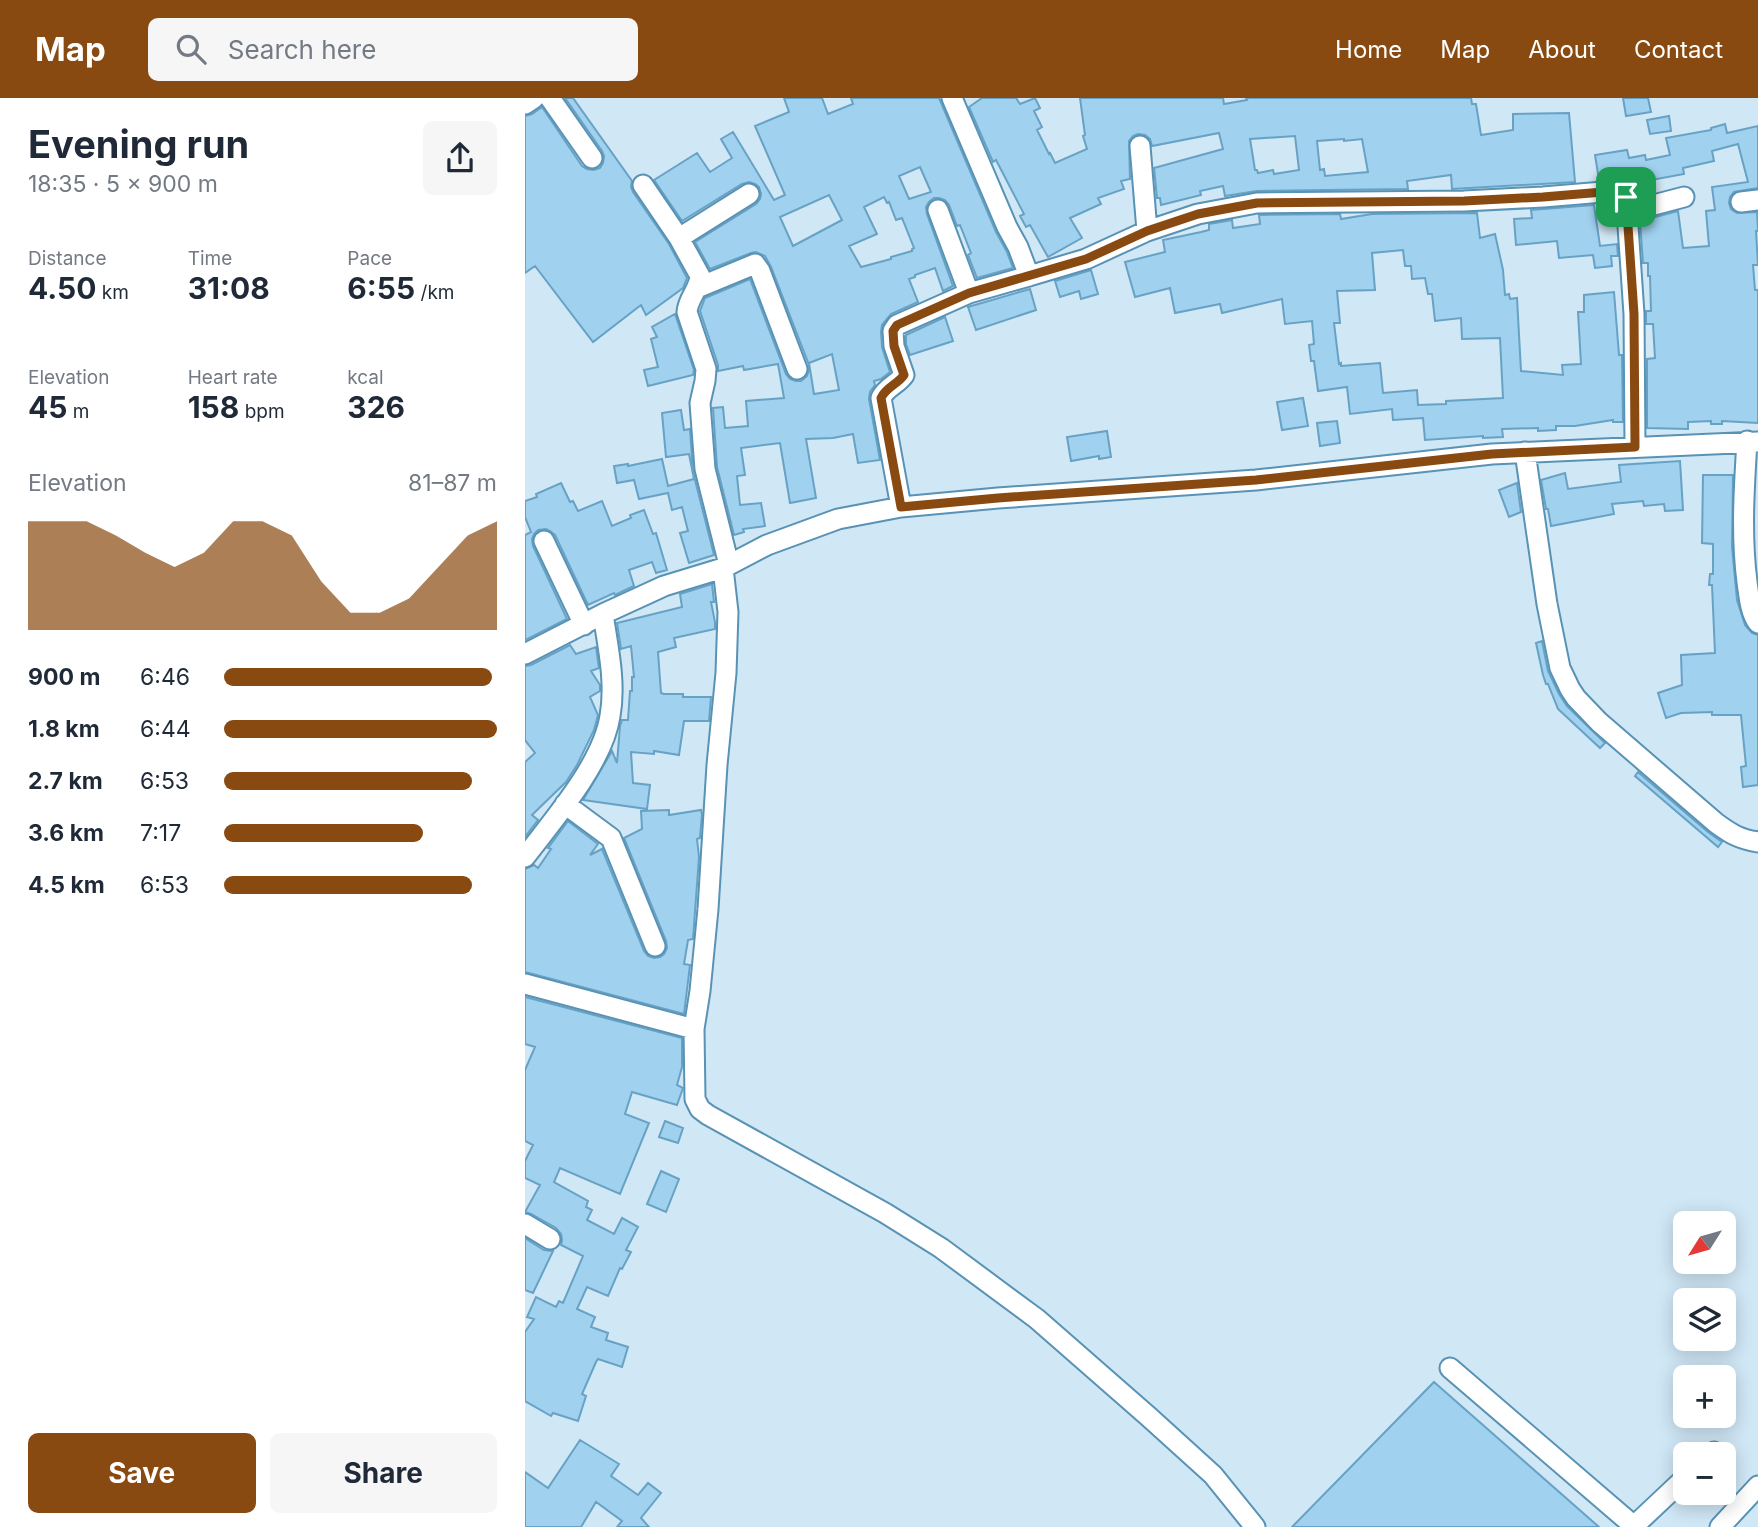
<!DOCTYPE html>
<meta charset="utf-8">
<style>
body{margin:0;font-family:Inter,sans-serif;background:#f6f6f7;color:#1f2937;height:100vh;display:flex;flex-direction:column;font-size:26px;white-space:nowrap}
*{box-sizing:border-box;margin:0}
p{font-size:23px;color:#747a83}
.icon{flex:none;width:38px;height:38px;fill:none;stroke:currentColor;stroke-width:2;stroke-linecap:round;stroke-linejoin:round}
.map{position:relative;flex:1;overflow:hidden}
.details{display:flex;flex-direction:column;background:#fff;width:525px}
.details>*{flex:none}
.needle{width:46px;rotate:233deg}
.tools{position:absolute;left:1148px;top:1113px;display:grid;gap:14px}
.tools a{display:grid;place-items:center;width:63px;height:63px;border-radius:10px;background:#fff;box-shadow:0 4px 18px #0003;font-size:35px}
.pin{position:absolute;display:grid;place-items:center;width:60px;height:60px;color:#fff;margin:-30px;border-radius:14px;box-shadow:0 4px 10px #0006}
.round{display:grid;place-items:center;flex:none;width:74px;height:74px;border-radius:10px;background:#f6f6f7}
.headline{display:flex;align-items:center;justify-content:space-between;height:119px;padding:0 28px}
h1{font-size:38px;font-weight:700;line-height:52px}
.stats{display:grid;grid-template-columns:repeat(3,1fr);gap:10px;height:119px;padding:7px 28px}
.stats div{display:grid;align-content:center}
.stats b{font-size:30px;font-weight:700}
.stats small{font-size:19px;font-weight:400}
.stats p{font-size:19px}
.chart{height:196px;padding:14px 28px}
.chart p{display:flex;justify-content:space-between}
.chart svg{width:100%;height:126px;margin-top:7px;fill:#894a11;opacity:.7}
.primary-button{display:flex;gap:14px;margin-top:auto;padding:14px 28px}
.primary-button a{flex:1;height:80px;border-radius:10px;background:#894a11;color:#fff;font-size:28px;font-weight:700;line-height:80px;text-align:center}
.primary-button a+a{background:#f6f6f7;color:#1f2937}
ul{padding:0 28px;list-style:none;font-size:23px}
li{display:grid;grid-template-columns:112px 84px 1fr;align-items:center;height:52px}
li i{height:18px;border-radius:9px;background:#894a11}
header{display:flex;align-items:center;gap:42px;box-sizing:border-box;height:98px;padding:0 35px;background:#894a11;color:#fff}
header strong{font-size:33px}
nav{display:flex;gap:38px;margin-inline-start:auto;font-size:24px}
.search{width:490px;height:63px;background:#f6f6f7;display:flex;align-items:center;gap:18px;box-sizing:border-box;padding:0 24px;border-radius:10px;color:#747a83;font-size:26px}
main{display:flex;flex:1;min-height:0}
.map>svg:first-child{display:block}
.building{fill:#a0d1ef;stroke:#67a2c5;stroke-width:2;fill-rule:evenodd}
.lines{fill:none;stroke-linecap:round;stroke-linejoin:round}
.minor-casing{stroke:#5892b5;stroke-width:23}
.minor{stroke:#fff;stroke-width:19}
.route-casing{stroke:#fff;stroke-width:14}
.route{stroke:#894a11;stroke-width:9}
</style>
<header>
<strong>Map</strong>
<div class="search"><svg class="icon" aria-label="search" viewBox="0 0 24 24"><circle cx="10" cy="10" r="6"/><path d="M15 15l6 6"/></svg>Search here</div>
<nav><a>Home</a><a>Map</a><a>About</a><a>Contact</a></nav>
</header>
<main>
<section class="details">
<div class="headline"><div><h1>Evening run</h1><p>18:35 · 5 × 900 m</p></div><a class="round"><svg class="icon" aria-label="share" viewBox="0 0 24 24"><path d="M12 15V3M7 8l5-5 5 5M5 13v7h14v-7"/></svg></a></div>
<div class="stats">
<div><p>Distance</p><b>4.50<small> km</small></b></div>
<div><p>Time</p><b>31:08</b></div>
<div><p>Pace</p><b>6:55<small> /km</small></b></div>
</div>
<div class="stats">
<div><p>Elevation</p><b>45<small> m</small></b></div>
<div><p>Heart rate</p><b>158<small> bpm</small></b></div>
<div><p>kcal</p><b>326</b></div>
</div>
<div class="chart"><p><span>Elevation</span>81–87 m</p>
<svg viewBox="0 0 160 44" preserveAspectRatio="none"><path d="M0 44V6L10 6L20 6L30 11L40 17L50 22L60 17L70 6L80 6L90 11L100 27L110 38L120 38L130 33L140 22L150 11L160 6V44z"/></svg>
</div>
<ul>
<li><b>900 m</b>6:46<i style="width:98%"></i></li>
<li><b>1.8 km</b>6:44<i style="width:100%"></i></li>
<li><b>2.7 km</b>6:53<i style="width:91%"></i></li>
<li><b>3.6 km</b>7:17<i style="width:73%"></i></li>
<li><b>4.5 km</b>6:53<i style="width:91%"></i></li>
</ul>
<div class="primary-button"><a>Save</a><a>Share</a></div>
</section>
<div class="map">
<svg width="1233" height="1429" viewBox="0 0 1233 1429">
<rect width="100%" height="100%" fill="#d0e7f6"/>
<path class="building" d="M40,0h8l59,83 -1,6 2,5 36,52 18,34 -4,10 -37,27 -5,-10 -48,37 -58,-76 -10,7v-157l7,-2 10,-7 40,59 5,3 7,1 6,-2 3,-5 1,-7 -2,-5z
M259,0h38l6,16 25,-10 -2,-6h88l57,134 11,20 6,16 -36,10 -9,-23 3,-2 -11,-28 -3,1 -8,-21 -4,-5 -6,-2h-5l-5,4 -3,5 1,7 26,72 -10,5 -8,-23 -20,7v2l-6,2 9,23 -27,12 -9,11 -1,7 1,15 8,25 -9,7 -7,2 1,4 -5,7 -1,7 11,61 -22,3 -5,-29 -20,4 -27,1 10,59 -26,5 -10,-60 -39,5 4,27 -8,1 3,29 21,-2 4,23 -22,3 1,3 -10,3 -17,-68 -4,-59 10,-1 2,21 23,-2 -2,-25 38,-3 -6,-34 -34,6 -1,-4 -25,5v-6l-18,-54 5,-13 45,-19 36,95 4,5 6,2h5l6,-5 2,-6v-5l-38,-98 -6,-11 -9,-4 -5,1 -41,16 -15,-27 61,-38 4,-5 1,-5 -2,-7 -4,-3 -6,-2 -7,2 -60,37 -28,-41 43,-27 13,19 22,-14 -11,-19 12,-7 41,68 11,-5 -30,-69 34,-14zM395,69l11,25 -22,7 -10,-23zM304,97l13,25 -49,26 -13,-29zM359,99l3,6 2,-1 7,18 6,-2 12,30 -2,1v2l-21,6v2l-30,8 -12,-21 28,-12 -13,-27zM307,256l7,36 -25,4 -5,-31z
M457,0h34l4,6 15,-6 5,10 -6,3 8,16 -5,3 12,24 1,-1 5,10 32,-14 -4,-13 2,-1 -5,-37h143l1,6 23,-4 -1,-2h225l1,6h4l5,31 32,-5v-16l56,-1 6,69 -123,7 -1,-14 -44,6 1,8 -151,2 -32,5 -2,-10 -23,5 1,4 -40,10 -1,-7h-3l-3,-30 69,-19 -4,-16 -67,13 -2,-7 -5,-4 -7,-1 -5,2 -4,5 1,38 -9,2 3,8 -26,9 3,6 -31,14 12,20 -34,19 -18,-32 -4,2 -6,-11 4,-2 -28,-54 -3,2 -24,-55zM770,38l4,34 -25,4 -1,-4 -15,3 -1,-3h-2l-5,-31zM819,41v2l18,-2 6,33 -43,4 -1,-7 -4,1 -3,-29z
M1098,0h25l3,14 -25,4z
M1144,18l2,15 -21,3 -3,-14z
M1200,26l2,9 31,-7v62l-24,4 -4,5 -1,6 2,6 6,4 20,-1 1,19h-2l2,34h-5l2,25h3v133l-36,-2v3h-11v-3l-23,1v7l-41,-1v-69l8,-1 -2,-34h-7v-13h5l-1,-35h-2v-13h-5l-3,-42 38,-10 5,37 26,-2 -3,-35 9,-1 -3,-23 36,-5 -10,-38 -26,7 2,10 -31,7 1,6 -54,10 -6,-4 -7,-1 -18,1 -4,-25 32,-5 2,8 16,-3 1,5 24,-5 -4,-17 45,-8v-2z
M1069,107l6,41 17,-2 1,12h-7l1,10 -17,2 -2,-13 -34,3 -2,-17 -41,4 -2,-26 18,-1 -1,-8z
M952,115l3,25 15,-4 8,36 2,25 4,-1 1,5 7,-1 4,73 42,4 -1,-10 19,-1 -3,-52h6v-17l30,-3 5,63h3l1,67h-10v-2l-38,6h-19v4l-18,1v-3l-36,1 1,8 -20,1v-2l-58,4 -2,-22 -30,2 -1,-11 -42,5 -3,-27 -29,4 -4,-30h-3l-2,-16 5,-1 -2,-23 -27,3 -3,-25 -60,14 -2,-9 -45,9 -5,-25 -35,9 -10,-35 40,-10 -2,-12 38,-8 8,-2v-6l23,-4 1,8 27,-4 -1,-9 81,-1 1,5 31,-5zM878,152l2,16h6l1,13 13,-1 3,16h4l3,27 26,-3 1,21 38,-1 3,60 -57,3v3l-28,1 -1,-15 -34,3 -3,-30 -39,3v-3l-2,1 -5,-41h6l-3,-32 38,-1 -3,-37z
M566,172l7,24 -17,5 -2,-8 -19,6 -5,-16z
M505,191l6,21 -60,20 -8,-23z
M150,216l19,56 -1,5 -45,11 -4,-16 14,-3 -7,-28 6,-2 -5,-10z
M420,219l8,24 -43,14 -4,-11v-9z
M778,300l5,28 -26,4 -5,-28z
M156,312l3,20 6,-1 3,43 21,83 -25,8 -9,-30 8,-2 -6,-24 -10,3 -4,-17 -29,6 -5,-19 -17,3 -3,-17 14,-2v2l34,-7 6,27 26,-7 -5,-25 -23,3 -4,-44z
M812,323l3,22 -20,3 -3,-23z
M582,333l4,26 -12,2v-3l-28,5 -4,-24z
M1155,363l3,49 -18,1 -1,-7 -20,2 -1,-5 -31,3 2,10 -63,12 -3,-17h-2l-5,-29 24,-7 3,16 53,-7 -2,-17z
M1178,377h30l-1,72 5,53 8,25 7,8 6,2v150l-15,2 -2,-20 5,-1 -5,-51h-29v-3l-31,1 -15,5 -8,-25 24,-8 -1,-30 34,-2 -3,-68h-3l1,-11h3v-30l-11,-1z
M36,385l9,19 3,-1 5,10 24,-10 10,25 19,-8 -1,-3 14,-5 9,24 3,-1 11,37 -11,3 -4,-11 -23,8 5,16 -19,9 -1,-2 -26,12 -33,-70 -5,-4 -4,-2 -8,1 -4,4 -2,5 1,7 34,73 -42,21v-105l6,-3 -6,-15v-16l12,-4 -1,-3z
M992,385l4,29 -12,5 -10,-27z
M187,486l2,18h-3l4,20v7l-41,9 2,9 -18,5 3,41 3,1h19v3h28l-2,24h-25l-5,34 -25,-4v3l-23,-2 2,31 17,2 -3,24 -64,-9 29,-49 5,12 3,-37 2,-6h6l2,-29h2v-14h2l-3,-31 -10,3 -4,-26 65,-16 -2,-13z
M1017,543l6,30 11,23 8,12 38,37 -5,5 -42,-39 -10,-25h-2l-3,-9 -7,-32z
M45,547l6,9 20,-7 3,21 -8,3 9,14v6l-10,6 8,18 -4,15 -17,35 -11,17 -34,33 6,5 -13,17v-75l10,-9 -10,-13v-74l6,-1z
M1113,674l70,60 14,10 -4,5 -83,-71z
M144,712v5l32,-5 1,4 -2,24 -3,1 2,18 -6,82 -5,1 -4,24 6,1 -6,49 -159,-42v-103l9,-4 4,3 13,-19 -3,-1 20,-27 30,23 -8,11 12,-6 42,102 4,5 6,2 6,-1 4,-3 3,-6 -1,-7 -42,-103 18,-9 -1,-18z
M0,899l157,41v29l-5,18 6,3 -6,17 -45,-13 -7,22 24,9 -29,71 -60,-26 -6,14 34,19 -2,6 6,3 -5,10 27,14 8,-16 16,9 -12,23 5,2 -9,17 -2,-1 -12,28 -21,-9 -10,22 18,8 -4,10 17,6 -2,7 22,7 -6,20 -24,-8 -2,3 -14,32 4,2 -8,25 -25,-8 -2,3 -26,-15v-69l9,-13 -7,-2 9,-20 20,10 3,-6 4,2 20,-47 -22,-11 1,-5 -1,-6 -5,-6 -25,-14 -6,-2 15,-27 -15,-7v-17l8,-16 -8,-4v-71l10,-23 -10,-3z
M140,1023l18,7 -5,15 -19,-6z
M136,1073l18,8 -13,33 -19,-8z
M0,1140l19,12 9,1 -20,42 -8,-3z
M909,1284l165,145h-307z
M55,1342l39,24 -8,12 27,19 10,-12 13,10 -20,25 8,9h-32l5,-6 -26,-19 -15,25h-56v-55l23,16z"/>
<g class="lines">
<defs>
<path id="minor" d="M25,0l42,60
M427,0l55,129 11,20 11,29 57,-17 61,-28 51,-17 59,-11 207,-2 79,-4 72,-6 6,1 5,5 8,117 1,133
M0,6l9,-6
M615,48l7,85
M118,87l36,53 21,38c-1,14 -12,22 -13,36l19,57 -1,12 -5,22 5,66 24,96
M1216,104l17,-2
M413,112l31,83
M1102,114l57,-15
M154,140l70,-44
M172,190l58,-24 5,7 37,98
M1222,343c-3,48 -6,94 0,141 2,14 3,30 11,41
M1000,354l22,152 13,64 10,21 6,9 23,24 117,101c15,11 23,16 42,19
M376,409l-20,-109c5,-11 17,-14 23,-23l-10,-29 -1,-15 4,-6 72,-32 60,-17
M19,443l40,84
M198,470l5,44 -2,61 -9,92 -9,144 -8,82 -6,38 1,70 5,10 8,6 177,98 56,35 96,71 112,98 64,58 42,52
M0,556l78,-40 61,-28 59,-18 44,-23 71,-26 63,-12 97,-9 258,-18 236,-26 266,-12
M40,706l46,34 44,108
M0,759c29,-38 78,-94 85,-141 6,-33 -2,-69 -7,-102
M0,886l169,45
M0,1126l25,15
M925,1270l185,159
M1186,1356l3,-2
M1109,1428l51,-48
M1195,1429l38,-41"/>
</defs>
<use href="#minor" class="minor-casing"/>
<use href="#minor" class="minor"/>
</g>
<g class="lines">
<defs>
<path id="route" d="M1090,93l6,1 5,5 8,117 1,133 -143,7 -236,26 -258,18 -97,9 -20,-109c5,-11 17,-14 23,-23l-10,-29 -1,-15 4,-6 72,-32 117,-34 61,-28 51,-17 59,-11 207,-2 79,-4z"/>
</defs>
<use href="#route" class="route-casing"/>
<use href="#route" class="route"/>
</g>
</svg>
<div class="tools">
<a><svg class="needle" viewBox="-14 -14 28 28"><path d="M0-13l5 13h-10z" fill="#e53935"/><path d="M0 13l5-13h-10z" fill="#747a83"/></svg></a>
<a><svg class="icon" aria-label="layers" viewBox="0 0 24 24"><path d="M12 4l9 5-9 5-9-5zM3 14l9 5 9-5"/></svg></a>
<a>+</a>
<a>−</a>
</div>
<div class="pin" style="left:1101px;top:99px;background:#1e9e55"><svg class="icon" aria-label="arrive" viewBox="0 0 24 24"><path d="M6 21V4h12l-3 4 3 4H6"/></svg></div>
</div>
</main>
